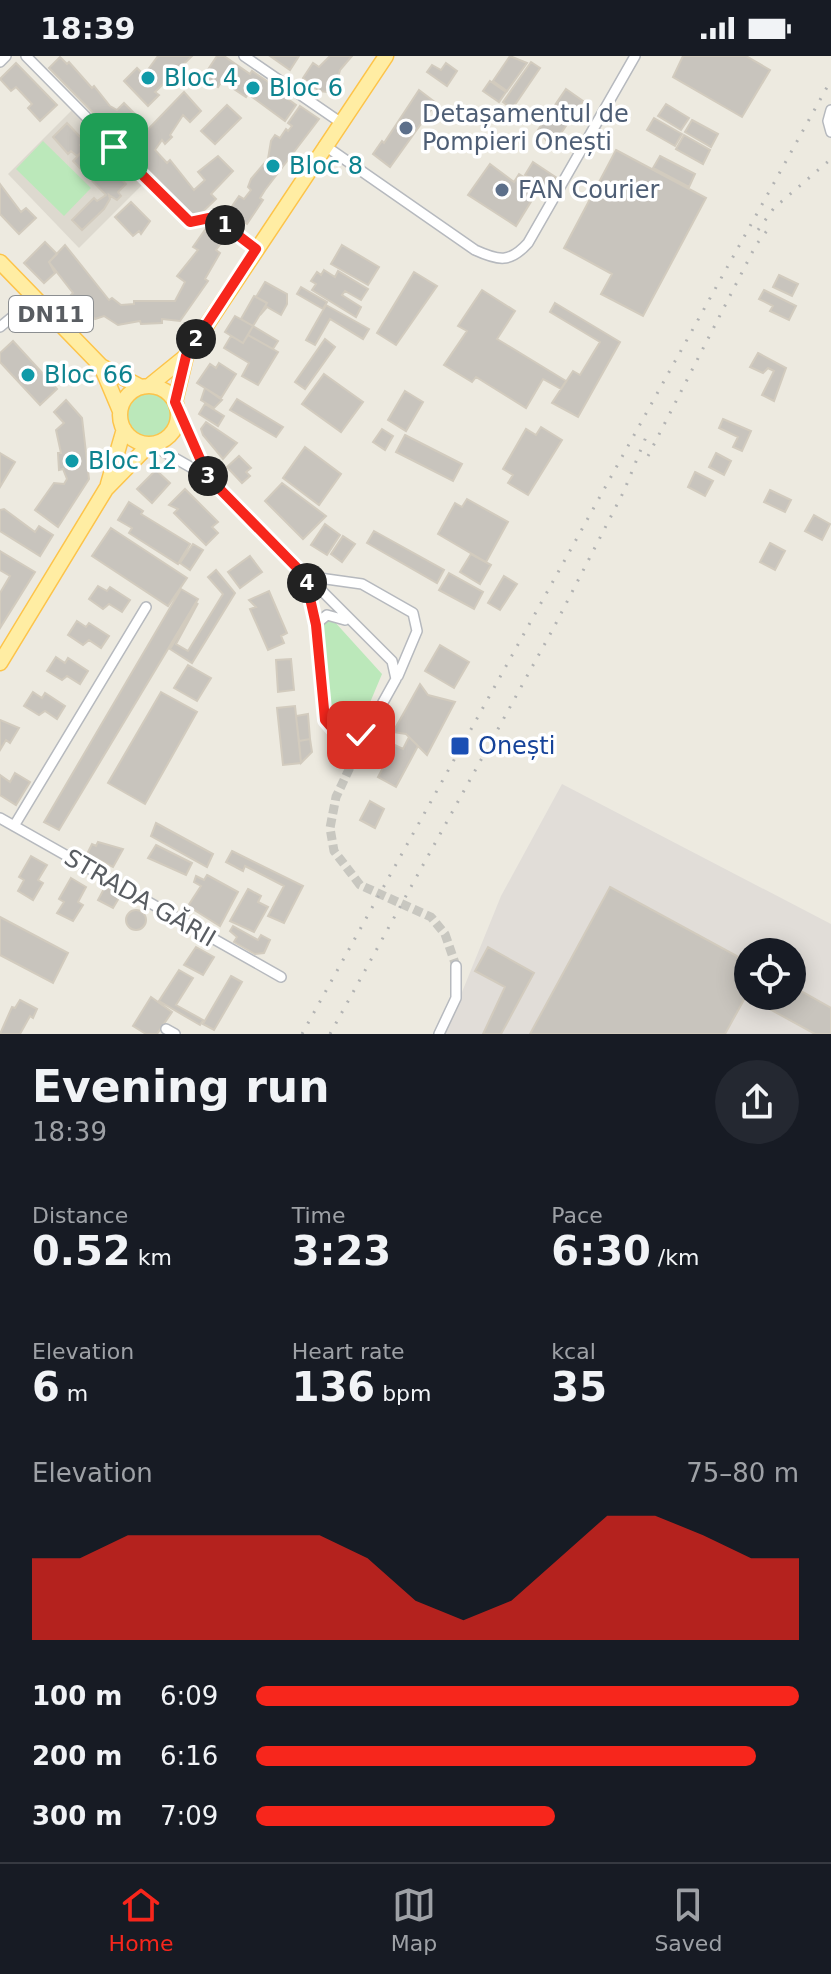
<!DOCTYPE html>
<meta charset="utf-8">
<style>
body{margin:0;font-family:"DejaVu Sans",sans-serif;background:#242831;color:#f1f3f6;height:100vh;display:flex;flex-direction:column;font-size:30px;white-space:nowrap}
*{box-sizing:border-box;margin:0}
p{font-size:26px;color:#9ea1a6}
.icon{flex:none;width:44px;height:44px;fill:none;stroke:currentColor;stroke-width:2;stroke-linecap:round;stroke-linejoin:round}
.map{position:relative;height:978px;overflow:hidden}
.side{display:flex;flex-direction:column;background:#171b24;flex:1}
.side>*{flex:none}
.buttons{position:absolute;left:734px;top:882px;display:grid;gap:16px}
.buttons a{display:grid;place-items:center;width:72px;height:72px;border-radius:50%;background:#171b24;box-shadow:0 4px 20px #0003;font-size:40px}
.pin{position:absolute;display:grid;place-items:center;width:68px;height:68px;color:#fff;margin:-34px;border-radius:16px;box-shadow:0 4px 12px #0006}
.km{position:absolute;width:40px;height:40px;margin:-20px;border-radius:50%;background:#222;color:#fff;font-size:22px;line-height:40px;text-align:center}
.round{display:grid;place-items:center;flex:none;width:84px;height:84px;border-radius:42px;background:#242831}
.head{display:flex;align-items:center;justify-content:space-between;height:136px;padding:0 32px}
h1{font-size:44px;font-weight:800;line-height:60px}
.figures{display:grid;grid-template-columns:repeat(3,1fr);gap:12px;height:136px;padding:8px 32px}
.figures div{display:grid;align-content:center}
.figures b{font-size:40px;font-weight:800}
.figures small{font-size:22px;font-weight:400}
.figures p{font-size:22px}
.chart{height:224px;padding:16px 32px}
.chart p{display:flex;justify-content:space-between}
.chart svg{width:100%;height:144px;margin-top:8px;fill:#f7261c;opacity:.7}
ul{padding:0 32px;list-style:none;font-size:26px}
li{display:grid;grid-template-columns:128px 96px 1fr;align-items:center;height:60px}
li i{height:20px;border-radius:10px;background:#f7261c}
.status{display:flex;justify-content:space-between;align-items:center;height:56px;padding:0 40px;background:#171b24;direction:ltr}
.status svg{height:22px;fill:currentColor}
.menu{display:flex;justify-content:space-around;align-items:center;height:112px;border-top:2px solid #363941;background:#171b24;font-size:22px;color:#9ea1a6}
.menu a{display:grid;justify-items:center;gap:4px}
.menu .selected{color:#f7261c}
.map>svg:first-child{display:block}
.industrial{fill:#e1ddd8;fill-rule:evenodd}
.education{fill:#ddd9cf}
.green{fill:#bbe8ba}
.building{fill:#c8c4bd;stroke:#d2cbbe;stroke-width:2}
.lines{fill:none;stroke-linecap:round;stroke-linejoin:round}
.street-tunnel{stroke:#c8c7c0;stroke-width:9;stroke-dasharray:9 4.5;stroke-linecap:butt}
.street-casing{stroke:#b6b9be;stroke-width:12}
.primary-casing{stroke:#fdc44a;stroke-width:17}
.street{stroke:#fff;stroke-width:9}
.primary{stroke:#ffeda3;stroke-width:14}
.rail{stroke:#b2b3b3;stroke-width:3;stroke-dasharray:2 10;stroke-linecap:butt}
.route-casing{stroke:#fff;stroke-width:16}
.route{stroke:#f7261c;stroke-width:10}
.culture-dot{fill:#0f9aa8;stroke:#fff;stroke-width:3}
.service-dot{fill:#5c6f8a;stroke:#fff;stroke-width:3}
.transit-dot{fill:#1a4fb4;stroke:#fff;stroke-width:3}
.labels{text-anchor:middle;stroke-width:7;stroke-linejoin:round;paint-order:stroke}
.shield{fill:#fff;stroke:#8b8e91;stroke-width:2}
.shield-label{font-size:22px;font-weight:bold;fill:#595d62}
.culture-label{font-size:24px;fill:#0d838f;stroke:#fff;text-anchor:start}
.service-label{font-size:24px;fill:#4e5e75;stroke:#fff;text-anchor:start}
.transit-label{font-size:24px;fill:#164399;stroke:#fff;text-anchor:start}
.street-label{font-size:24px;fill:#595d62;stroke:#fff}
</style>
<div class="status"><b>18:39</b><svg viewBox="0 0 49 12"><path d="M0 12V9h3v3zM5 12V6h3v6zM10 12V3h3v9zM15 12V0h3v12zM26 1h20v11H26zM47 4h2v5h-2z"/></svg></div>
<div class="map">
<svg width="831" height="978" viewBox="0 0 831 978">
<rect width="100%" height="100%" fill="#edeae0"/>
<path class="industrial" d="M562,728l269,140v110h-386l56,-138zM748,896h44v44h-44z"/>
<path class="education" d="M75,51l72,73 -68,68 -71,-74z"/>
<path class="green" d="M43,85l48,47 -27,28 -48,-47z
M128 359a22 22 0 1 1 44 0a22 22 0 1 1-44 0Z
M326,563l7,1 49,54 -21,50 -14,8 -9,-2 -9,-10 -8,-93z"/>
<path class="building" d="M158,0h34l-37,36 4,3 -11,11 -24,-25 13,-13 7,7z
M217,0h7l26,18 2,-3 37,25 -1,3 8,6 -11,16 -37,-27 -2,3 -12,-8 1,-3 -11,-8 -6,9 -15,-10z
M270,0h29l-9,14z
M330,0h22l-12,14 -4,15 -9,7 -8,-1 -16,-13 10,-15 6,4z
M510,0l17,7 -20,28 -14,-10z
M683,0h63l24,14 -28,47 -69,-40z
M60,1l7,7 2,-2 23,26 2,-2 16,20 7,4 7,-7 11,11 -21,20 -65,-66z
M531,6l9,6 -28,41 -9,-7z
M16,7l41,42 -17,16 -12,-13 4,-4 -16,-17 -5,4 -11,-12z
M446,7l11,8 -10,15 -20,-14 5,-7 9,5z
M490,25l16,11 -7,10 -16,-11z
M566,33l17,12 -28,41 -7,-4 -2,2 -8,-10z
M419,34l17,13 -46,64 -17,-13 9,-13 2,2z
M184,36l17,19 -11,11 -7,-7 -13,20 2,2 -7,7 -3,-4 -7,10 12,13 3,-3 24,30 11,-10 -7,-8 20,-16 15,15 -22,23 5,5 -22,21 -65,-71z
M666,48l23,14 -8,12 -23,-14z
M227,49l14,13 -26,26 -14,-13z
M300,50l19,13 -54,71 -5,8 3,2 -16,24 -19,-12 11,-16 5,3 7,-9 -3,-3 3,-8 17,-20 3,-18 4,-6 5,3 6,-9 2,2 4,-5 -4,-3z
M654,62l28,16 -7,12 -28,-16z
M692,64l26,14 -7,13 -26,-15z
M67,67l17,18 -4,4 4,5 -7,6 -6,-5 -3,3 -15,-17z
M684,79l26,15 -7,14 -27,-15z
M89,89l37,39 -8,8 3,4 -4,4 -8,-5 1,4 -6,10 -22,21 -10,-10 22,-22 3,3 9,-6 -33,-34z
M616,94l90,48 -63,118 -42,-22 11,-20 -48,-26z
M660,100l35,18 -6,13 -36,-19z
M533,106l24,16 -8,13 -24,-16z
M490,108l24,18 5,-8 21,13 -24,39 -48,-31z
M0,128l21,28 5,-4 10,10 -17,16 -19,-20z
M131,146l19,19 -9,13 -2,-3 -6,5 -18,-19z
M205,174l17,12 -6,8 4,3 -15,26 3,2 -28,40 -18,-2v4l-21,1 -1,-3 -22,4 -14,-9 -9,3 -24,-24 2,-2 -24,-31 16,-17 44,55 3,-2 9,7 13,-1v-3h41l10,-19 -8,-6 21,-26 -5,-3z
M45,186l12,12 -8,8 6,11 -11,10 -20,-20z
M342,189l37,22 -11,18 -37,-21z
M324,214l11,7 3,-6 30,18 -7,11 -16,-9 -3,4 19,12 -5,10 -44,-27 4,-6 -5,-3 6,-9 4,3z
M414,216l23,14 -41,59 -19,-12z
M779,219l19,9 -6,12 -19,-9z
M265,226l22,12v10l-6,11 -14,-8 -7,8 7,-12 -11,-6z
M301,231l26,15 -4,7 -26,-15z
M482,234l33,21 -18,28 69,42 -5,8 -18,-10 -17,29 -50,-31 -4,5 -28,-17 23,-34 -9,-5z
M764,234l32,16 -7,14 -19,-9 3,-5 -14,-7z
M254,240l13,7 -14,23 -12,-7z
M555,247l65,39 -42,75 -26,-14 21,-32 7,4 20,-33 -50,-30z
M326,249l43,24 -6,10 -33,-20 -15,26 -9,-5z
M235,260l18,10 -10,17 -18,-11z
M253,270l25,15 -5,8 -25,-14z
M248,279l30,17 -20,33 -16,-9 7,-13 -25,-15 7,-12 12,7z
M325,283l10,8 -30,42 -10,-7z
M13,285l44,48 -17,16 -40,-43v-9z
M758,297l28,15 -12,33 -12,-6 12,-24 -6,-3 -5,5 -13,-6z
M219,307l17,11 -15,24 -24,-15 13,-19 6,4z
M324,318l39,28 -22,30 -39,-28z
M205,332l17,12 -8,8 -13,-8z
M405,335l18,11 -17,29 -18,-11z
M237,343l46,28 -7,10 -46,-27z
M66,344l16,18 7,61 -31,48 -23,-17 19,-27 10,1 3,-5 -4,-10 -4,1 -1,-17h3l-5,-23 8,-7 -10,-11z
M205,348l19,12 -6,10 -19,-12z
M723,363l28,12 -9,20 -9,-4 5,-10 -19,-9z
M206,366l31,21 -14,16 -20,-24 -2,-6z
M541,371l21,13 -34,55 -20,-12 5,-8 -10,-6 23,-40 10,6z
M382,373l11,7 -8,14 -12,-8z
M405,379l57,29 -9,17 -57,-29z
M305,391l36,27 -22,31 -36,-27z
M0,397l15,9 -15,25z
M716,397l15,8 -7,14 -15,-8z
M239,400l12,12 -5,4 4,4 -8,7 -15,-16z
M156,414l14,13 -18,20 -15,-14z
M695,416l18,9 -8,15 -17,-9z
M282,427l44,33 -23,23 -38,-38z
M185,433l33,33 -6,5 6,6 -12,12 -32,-32 4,-4 -9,-4z
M770,434l21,10 -6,12 -21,-10z
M467,443l41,23 -22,40 -48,-28 17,-31 7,4z
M129,446l14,9 -2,3 49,30 -12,20 -49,-31 3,-5 -14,-8z
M4,453l31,23 4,-6 14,9 -13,21 -40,-25v-21z
M814,459l16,9 -8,16 -17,-9z
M325,468l15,11 -13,20 -16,-10z
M111,472l76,50 -19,28 -76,-50z
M374,475l70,39 -7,13 -70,-40z
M343,480l12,8 -13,18 -11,-8z
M770,487l15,8 -10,19 -15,-8z
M193,488l10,6 -13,20 -10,-7z
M0,495l35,21 -35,56v-35l10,-17 -10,-6z
M471,498l20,11 -11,19 -20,-12z
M250,500l12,16 -22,16 -12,-16z
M216,514l19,23 -43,70 -22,-14 28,-46 -22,41 12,7 35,-57 -15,-17z
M449,517l34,19 -9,17 -35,-19z
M504,520l13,8 -17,26 -12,-7z
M98,530l9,5 3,-4 20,13 -8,12 -13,-8 -6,5 -14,-10z
M181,533l17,10 -139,231 -15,-8z
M269,535l18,42 -6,3 3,7 -16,7 -18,-41 6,-2 -7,-7z
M77,565l9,6 3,-4 20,13 -8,12 -12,-8 -6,5 -15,-10z
M440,589l29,17 -15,26 -29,-17z
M56,601l9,6 3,-5 20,13 -8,13 -13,-8 -5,4 -15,-9z
M291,603l3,31 -16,2 -2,-32z
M188,609l23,13 -14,23 -23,-13z
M420,628l8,11 27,7 -28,53 -21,-21 -13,-2z
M33,636l9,6 3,-5 20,13 -8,13 -12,-8 -6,4 -15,-9z
M161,636l36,20 -52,92 -37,-21z
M295,650l6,57 -18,2 -6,-57z
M308,658l2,25 -11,2 -3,-25z
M0,664l19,8 -9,15 -4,-3 -6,10z
M409,681l9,9 -22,41 -18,-10 17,-32 8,4z
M310,683l2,13 -11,11 -2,-22z
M15,717l15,9 -14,23 -16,-10v-20l10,7z
M370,745l14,8 -9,19 -15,-8z
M156,767l57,31 -6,13 -56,-31z
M98,786l25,7 -10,18 -26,-13 5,-10 4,2z
M156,789l36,18 -6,12 -38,-17z
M232,795l71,35 -19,37 -16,-7 16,-30 -39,-20 -2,5 -17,-9z
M31,800l16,9 -9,15 5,3 -10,17 -15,-9 6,-11 -5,-3z
M207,819l31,17 -18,34 -32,-20 13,-20 -7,-4 2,-6 8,4z
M71,822l15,9 -8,15 5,3 -10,16 -16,-8 7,-11 -5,-3z
M106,829l16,8 -9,15 -15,-8z
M610,831l138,75v34h44v-10l39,22v26h-16l-69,-38 -21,38h-195z
M248,833l13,7 -3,6 10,5 -14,25 -24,-11z
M126 864a10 10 0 1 1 20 0a10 10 0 1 1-20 0Z
M0,861l68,36 -15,30 -53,-28z
M233,870l25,14 3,-5 9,5 -6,13 -9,1 -21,-12 3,-5 -7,-6z
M196,891l18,10 -11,18 -19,-10z
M488,891l46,26 -33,61h-18l22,-47 -30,-16z
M179,914l14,8 -17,27 27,15 -3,5 -41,-24z
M231,920l11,6 -28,48 -11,-6z
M151,941l21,15 -15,22h-11l-13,-8z
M20,944l17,9 -4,9 -3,-2 -10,18h-20l12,-27 3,1z"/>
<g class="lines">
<path class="street-tunnel" d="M367,675l-31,66 -6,31 4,23 26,34 71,32 14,17 11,32"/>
<defs>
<path id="street" d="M26,0l164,166 24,-5 42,32
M244,0l96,66
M0,6l6,-6
M831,54l-3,11 3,11
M324,89l151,105c24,11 35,13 53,-7l107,-187
M0,271l35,-29
M178,354l30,67
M150,388l58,33 184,184 4,18 -29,52 -14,6 -15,-2 -13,-15 -9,-96 -11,-48
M305,520l57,8 51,29 4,18 -19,45
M316,568l11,-9 18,5
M0,762l281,159
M14,770l132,-219
M166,973l9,5
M439,978l17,-36v-32"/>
<path id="primary" d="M0,206l101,104 40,21
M101,310l19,45
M149,330l37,-30 200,-300
M120 359a29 29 0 1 1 58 0a29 29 0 1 1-58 0Z
M175,346l11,-46
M108,428l16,-55
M0,607l106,-174 44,-45"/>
</defs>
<use href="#street" class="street-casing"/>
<use href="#primary" class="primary-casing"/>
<use href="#street" class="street"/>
<use href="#primary" class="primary"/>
<path class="rail" d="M758,174l16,-22 57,-49
M648,400l108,-211 16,-21
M302,978l529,-954
M330,978l223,-405 71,-138 22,-54"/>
</g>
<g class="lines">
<defs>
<path id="route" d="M114,91l76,75 24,-5 42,32 -70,107 -11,46 33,75 97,99 11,49 9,95 13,15h23"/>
</defs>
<use href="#route" class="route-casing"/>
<use href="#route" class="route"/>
</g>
<g class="culture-dot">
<circle cx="148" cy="22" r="8"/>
<circle cx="253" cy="32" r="8"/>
<circle cx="273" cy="110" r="8"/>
<circle cx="28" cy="319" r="8"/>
<circle cx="72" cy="405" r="8"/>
</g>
<g class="service-dot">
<circle cx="406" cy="72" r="8"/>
<circle cx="502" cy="134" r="8"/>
</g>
<rect class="transit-dot" x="450" y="680" width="20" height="20" rx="4"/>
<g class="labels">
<rect class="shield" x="9" y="240" width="84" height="36" rx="6"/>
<g class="shield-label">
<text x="51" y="266">DN11</text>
</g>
<g class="culture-label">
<text x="164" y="30">Bloc 4</text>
<text x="269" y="40">Bloc 6</text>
<text x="289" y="118">Bloc 8</text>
<text x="44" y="327">Bloc 66</text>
<text x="88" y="413">Bloc 12</text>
</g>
<g class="service-label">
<text x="422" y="66">Detașamentul de<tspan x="422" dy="28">Pompieri Onești</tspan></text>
<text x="518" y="142">FAN Courier</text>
</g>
<g class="transit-label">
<text x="478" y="698">Onești</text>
</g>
<g class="street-label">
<text transform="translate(140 842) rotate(30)" y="8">STRADA GĂRII</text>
</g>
</g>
</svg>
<div class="buttons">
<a><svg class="icon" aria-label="locate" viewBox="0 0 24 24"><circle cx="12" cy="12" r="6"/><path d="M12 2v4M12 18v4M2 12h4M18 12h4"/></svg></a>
</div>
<div class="pin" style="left:114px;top:91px;background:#1e9e55"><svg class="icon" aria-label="arrive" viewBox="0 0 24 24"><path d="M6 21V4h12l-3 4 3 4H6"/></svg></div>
<div class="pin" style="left:361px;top:679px;background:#d93025"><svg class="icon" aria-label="check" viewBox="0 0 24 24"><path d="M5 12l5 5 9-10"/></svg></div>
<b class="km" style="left:225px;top:169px">1</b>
<b class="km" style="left:196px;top:283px">2</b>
<b class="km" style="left:208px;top:420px">3</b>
<b class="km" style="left:307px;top:527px">4</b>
</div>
<section class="side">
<div class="head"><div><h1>Evening run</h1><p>18:39</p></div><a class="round"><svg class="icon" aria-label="share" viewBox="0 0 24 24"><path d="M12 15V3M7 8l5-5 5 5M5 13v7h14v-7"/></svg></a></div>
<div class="figures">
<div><p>Distance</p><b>0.52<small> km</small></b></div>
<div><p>Time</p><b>3:23</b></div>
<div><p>Pace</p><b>6:30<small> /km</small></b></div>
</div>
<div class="figures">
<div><p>Elevation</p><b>6<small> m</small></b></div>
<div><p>Heart rate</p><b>136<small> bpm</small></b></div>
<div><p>kcal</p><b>35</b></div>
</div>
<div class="chart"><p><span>Elevation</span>75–80 m</p>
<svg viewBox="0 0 160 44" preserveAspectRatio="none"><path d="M0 44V19L10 19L20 12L30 12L40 12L50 12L60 12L70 19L80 32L90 38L100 32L110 19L120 6L130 6L140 12L150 19L160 19V44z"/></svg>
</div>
<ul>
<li><b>100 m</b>6:09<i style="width:100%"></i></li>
<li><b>200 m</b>6:16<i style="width:92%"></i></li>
<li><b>300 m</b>7:09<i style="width:55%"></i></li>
</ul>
</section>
<nav class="menu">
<a class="selected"><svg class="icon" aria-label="home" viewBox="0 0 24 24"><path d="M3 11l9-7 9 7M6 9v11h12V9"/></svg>Home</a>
<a><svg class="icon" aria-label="map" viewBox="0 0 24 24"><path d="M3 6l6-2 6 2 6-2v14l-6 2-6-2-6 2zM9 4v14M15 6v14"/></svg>Map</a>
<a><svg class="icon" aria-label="saved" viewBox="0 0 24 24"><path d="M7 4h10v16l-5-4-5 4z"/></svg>Saved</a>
</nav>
